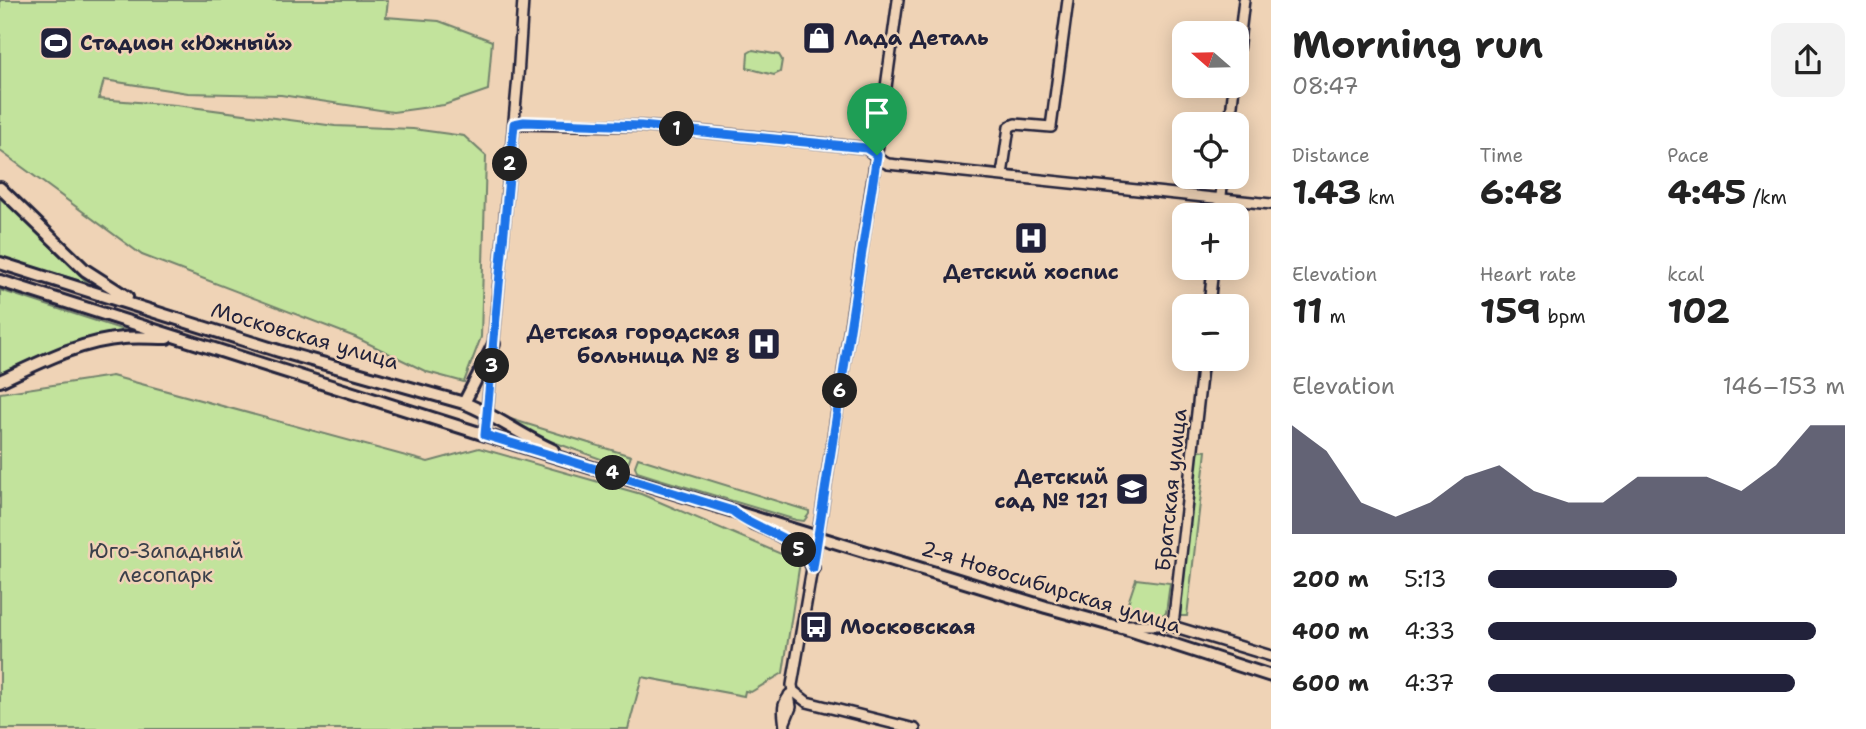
<!DOCTYPE html>
<meta charset="utf-8">
<style>
body{margin:0;font-family:"Shantell Sans",sans-serif;background:#f2f2f2;color:#222;height:100vh;display:flex;flex-direction:column;font-size:26px;white-space:nowrap}
*{box-sizing:border-box;margin:0}
p{font-size:23px;color:#767676}
.icon{flex:none;width:38px;height:38px;fill:none;stroke:currentColor;stroke-width:2;stroke-linecap:round;stroke-linejoin:round}
.map{position:relative;flex:1;overflow:hidden}
.panel{display:flex;flex-direction:column;background:#fff;width:595px}
.panel>*{flex:none}
.needle{width:46px;rotate:290deg}
.controls{position:absolute;left:1172px;top:21px;display:grid;gap:14px}
.controls a{display:grid;place-items:center;width:77px;height:77px;border-radius:14px;background:#fff;box-shadow:0 4px 18px #0003;font-size:35px}
.pin{position:absolute;display:grid;place-items:center;width:60px;height:60px;color:#fff;margin:-72px -30px;border-radius:50% 50% 50% 0;rotate:-45deg;box-shadow:0 0 7px #0007}
.pin .icon{rotate:45deg}
.km{position:absolute;width:35px;height:35px;margin:-18px;border-radius:50%;background:#222;color:#fff;font-size:19px;line-height:35px;text-align:center}
.round{display:grid;place-items:center;flex:none;width:74px;height:74px;border-radius:14px;background:#f2f2f2}
.head{display:flex;align-items:center;justify-content:space-between;height:119px;padding:0 21px}
h1{font-size:38px;font-weight:700;line-height:52px}
.metrics{display:grid;grid-template-columns:repeat(3,1fr);gap:10px;height:119px;padding:7px 21px}
.metrics div{display:grid;align-content:center}
.metrics b{font-size:35px;font-weight:700}
.metrics small{font-size:19px;font-weight:400}
.metrics p{font-size:19px}
.chart{height:196px;padding:14px 21px}
.chart p{display:flex;justify-content:space-between}
.chart svg{width:100%;height:126px;margin-top:7px;fill:#22223b;opacity:.7}
ul{padding:0 21px;list-style:none;font-size:23px}
li{display:grid;grid-template-columns:112px 84px 1fr;align-items:center;height:52px}
li i{height:18px;border-radius:9px;background:#22223b}
main{display:flex;flex:1;min-height:0}
.map>svg:first-child{display:block}
.green{fill:#c2e39c;stroke:#72826c;stroke-width:2}
.lines{fill:none;stroke-linecap:round;stroke-linejoin:round}
.minor-casing{stroke:#22223b;stroke-width:14}
.major-casing{stroke:#22223b;stroke-width:16}
.minor{stroke:#efd3b6;stroke-width:9}
.major{stroke:#efd3b6;stroke-width:10}
.route-casing{stroke:#fff;stroke-width:14}
.route{stroke:#1a73e8;stroke-width:9}
.labels{text-anchor:middle;stroke-width:5;stroke-linejoin:round;paint-order:stroke}
.poi-label{font-size:21px;font-weight:bold;fill:#22223b;stroke:#efd3b6;text-anchor:start}
.street-label{font-size:21px;fill:#22223b;stroke:#efd3b6}
.park-label{font-size:21px;fill:#3a3f4a;stroke:#efd3b6}
</style>
<main>
<div class="map">
<svg width="1271" height="729" viewBox="0 0 1271 729">
<rect width="100%" height="100%" fill="#efd3b6"/>
<filter id="ink" filterUnits="userSpaceOnUse"><feTurbulence type="fractalNoise" baseFrequency=".0143" numOctaves="2"/><feDisplacementMap in="SourceGraphic" scale="14" xChannelSelector="R" yChannelSelector="G"/><feConvolveMatrix kernelMatrix="1 2 1 2 8 2 1 2 1" color-interpolation-filters="sRGB"/></filter>
<g filter="url(#ink)">
<path class="green" d="M0,0h388l-2,17 53,4 53,20 -4,49 -44,15 -51,7 -112,-17 -93,-2 -84,-13 -5,19 77,6 159,21 78,3 51,7 22,20 -5,181 -17,45 -37,-10 -72,-35 -213,-82 -139,-102 -3,-2z
M753,50l26,5 3,5 -2,12 -6,3 -27,-7 1,-15z
M0,197l88,86 -88,-26z
M0,290l124,40 -45,11 -79,33z
M112,376l316,86 51,-14 162,46 159,68 -17,111 -32,19 -6,-1 -1,5 -102,-19 -14,52h-628v-336z
M504,417l127,39 -3,8 -5,3 -92,-33z
M1196,450l10,1 -19,165h-8z
M638,458l171,53v3l-5,7 -8,-1 -140,-42 -19,-6 -2,-6z
M1136,579l34,4 -4,30c-13,8 -27,1 -40,-4z"/>
<g class="lines">
<defs>
<path id="minor" d="M1237,59l7,-59
M514,124l127,2 167,16 58,6 14,12 8,4 383,40
M1230,124l4,-38
M1002,175l7,-48 6,-3 36,3 17,-127
M1219,215l4,-38
M1209,306l4,-38
M485,435l33,-358 5,-77
M1120,625h49l102,31
M1169,625l5,-8 29,-258
M793,691l14,11 108,27
M785,722l6,-15 -2,-12
M785,729c-1,-19 -6,-22 8,-38l-1,-6 29,-169 57,-371 20,-145"/>
<path id="major" d="M0,188l85,82 42,27
M0,263l279,88 185,52c31,12 58,33 89,47
M0,281l495,157 551,169 83,23 142,46
M0,381c39,-18 80,-40 124,-43 14,-1 29,0 43,0
M464,403l30,-59
M753,523c22,9 51,22 60,45"/>
</defs>
<use href="#minor" class="minor-casing"/>
<use href="#major" class="major-casing"/>
<use href="#minor" class="minor"/>
<use href="#major" class="major"/>
</g>
</g>
<g class="lines" filter="url(#ink)">
<defs>
<path id="route" d="M524,122l117,4 225,22 11,7 -64,413c-13,-33 -56,-36 -80,-57l-248,-76 29,-311z"/>
</defs>
<use href="#route" class="route-casing"/>
<use href="#route" class="route"/>
</g>
<defs>
<symbol id="shop-square" viewBox="-11 -11 22 22"><rect x="-9" y="-9" width="18" height="18" rx="4" fill="#22223b" stroke="#efd3b6"/><path d="M-5-2.5h2.3a2.7 3.5 0 0 1 5.4 0H5L5.5 6h-11ZM-1.5-2.5h3a1.5 2.3 0 0 0-3 0Z" fill="#fff"/></symbol>
<symbol id="stadium-square" viewBox="-11 -11 22 22"><rect x="-9" y="-9" width="18" height="18" rx="4" fill="#22223b" stroke="#efd3b6"/><path d="M0-5a6.5 5 0 1 0 0 10a6.5 5 0 1 0 0-10ZM-3.5-1.8h7v3.6h-7Z" fill="#fff"/></symbol>
<symbol id="hospital-square" viewBox="-11 -11 22 22"><rect x="-9" y="-9" width="18" height="18" rx="4" fill="#22223b" stroke="#efd3b6"/><path d="M-5-5h3v3.5h4V-5h3V5h-3V1.5h-4V5h-3Z" fill="#fff"/></symbol>
<symbol id="school-square" viewBox="-11 -11 22 22"><rect x="-9" y="-9" width="18" height="18" rx="4" fill="#22223b" stroke="#efd3b6"/><path d="M0-5L7-2L0 1L-7-2ZM-4 1L0 2.5L4 1V4Q0 6-4 4Z" fill="#fff"/></symbol>
<symbol id="bus-square" viewBox="-11 -11 22 22"><rect x="-9" y="-9" width="18" height="18" rx="4" fill="#22223b" stroke="#efd3b6"/><path d="M-5-6H5V4H4V6H2V4H-2V6H-4V4H-5ZM-3.5-4V0h7V-4ZM-3.5 1.2v1.5H-2V1.2ZM2 1.2v1.5H3.5V1.2Z" fill="#fff"/></symbol>
</defs>
<g fill-rule="evenodd">
<use href="#shop-square" x="800" y="19" width="38" height="38"/>
<use href="#stadium-square" x="37" y="24" width="38" height="38"/>
<use href="#hospital-square" x="1012" y="219" width="38" height="38"/>
<use href="#hospital-square" x="745" y="325" width="38" height="38"/>
<use href="#school-square" x="1113" y="470" width="38" height="38"/>
<use href="#bus-square" x="797" y="608" width="38" height="38"/>
</g>
<g class="labels">
<g class="poi-label">
<text x="844" y="45">Лада Деталь</text>
<text x="80" y="50">Стадион «Южный»</text>
<text x="1031" y="279" text-anchor="middle">Детский хоспис</text>
<text x="740" y="339" text-anchor="end">Детская городская<tspan x="740" dy="24">больница № 8</tspan></text>
<text x="1108" y="484" text-anchor="end">Детский<tspan x="1108" dy="24">сад № 121</tspan></text>
<text x="840" y="634">Московская</text>
</g>
<g class="street-label">
<text transform="translate(305 336) rotate(16)" y="7">Московская улица</text>
<text transform="translate(1171 490) rotate(-84)" y="7">Братская улица</text>
<text transform="translate(1051 587) rotate(17)" y="7">2-я Новосибирская улица</text>
</g>
<g class="park-label">
<text x="166" y="558">Юго-Западный<tspan x="166" dy="24">лесопарк</tspan></text>
</g>
</g>
</svg>
<div class="controls">
<a><svg class="needle" viewBox="-14 -14 28 28"><path d="M0-13l5 13h-10z" fill="#e53935"/><path d="M0 13l5-13h-10z" fill="#767676"/></svg></a>
<a><svg class="icon" aria-label="locate" viewBox="0 0 24 24"><circle cx="12" cy="12" r="6"/><path d="M12 2v4M12 18v4M2 12h4M18 12h4"/></svg></a>
<a>+</a>
<a>−</a>
</div>
<div class="pin" style="left:877px;top:155px;background:#1e9e55"><svg class="icon" aria-label="arrive" viewBox="0 0 24 24"><path d="M6 21V4h12l-3 4 3 4H6"/></svg></div>
<b class="km" style="left:677px;top:129px">1</b>
<b class="km" style="left:510px;top:164px">2</b>
<b class="km" style="left:492px;top:366px">3</b>
<b class="km" style="left:613px;top:473px">4</b>
<b class="km" style="left:799px;top:550px">5</b>
<b class="km" style="left:840px;top:391px">6</b>
</div>
<section class="panel">
<div class="head"><div><h1>Morning run</h1><p>08:47</p></div><a class="round"><svg class="icon" aria-label="share" viewBox="0 0 24 24"><path d="M12 15V3M7 8l5-5 5 5M5 13v7h14v-7"/></svg></a></div>
<div class="metrics">
<div><p>Distance</p><b>1.43<small> km</small></b></div>
<div><p>Time</p><b>6:48</b></div>
<div><p>Pace</p><b>4:45<small> /km</small></b></div>
</div>
<div class="metrics">
<div><p>Elevation</p><b>11<small> m</small></b></div>
<div><p>Heart rate</p><b>159<small> bpm</small></b></div>
<div><p>kcal</p><b>102</b></div>
</div>
<div class="chart"><p><span>Elevation</span>146–153 m</p>
<svg viewBox="0 0 160 44" preserveAspectRatio="none"><path d="M0 44V6L10 15L20 33L30 38L40 33L50 24L60 20L70 29L80 33L90 33L100 24L110 24L120 24L130 29L140 20L150 6L160 6V44z"/></svg>
</div>
<ul>
<li><b>200 m</b>5:13<i style="width:53%"></i></li>
<li><b>400 m</b>4:33<i style="width:92%"></i></li>
<li><b>600 m</b>4:37<i style="width:86%"></i></li>
</ul>
</section>
</main>
